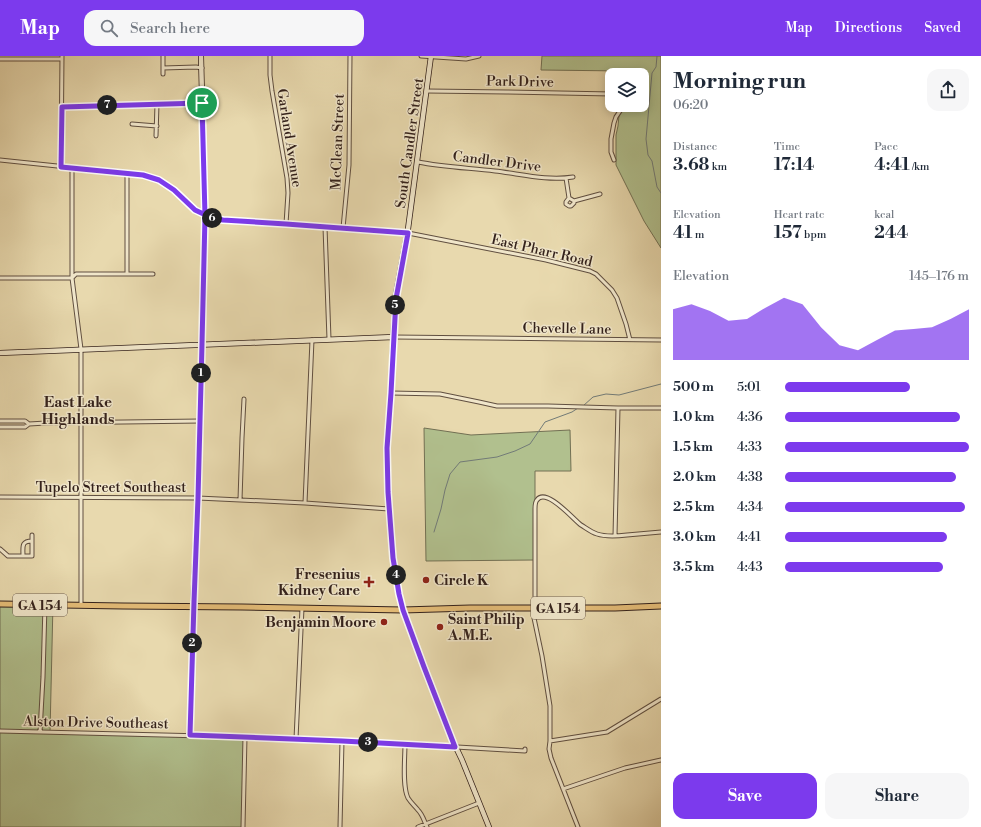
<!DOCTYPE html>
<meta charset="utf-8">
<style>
body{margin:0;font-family:"Libre Bodoni",serif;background:#f6f6f7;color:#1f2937;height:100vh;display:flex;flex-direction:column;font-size:15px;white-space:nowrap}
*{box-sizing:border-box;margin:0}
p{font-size:13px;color:#747a83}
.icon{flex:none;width:22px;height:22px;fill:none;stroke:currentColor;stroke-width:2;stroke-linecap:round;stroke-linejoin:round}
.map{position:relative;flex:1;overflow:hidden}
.details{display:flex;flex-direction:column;background:#fff;width:320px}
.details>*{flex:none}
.buttons{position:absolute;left:605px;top:12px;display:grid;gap:8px}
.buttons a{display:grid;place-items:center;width:44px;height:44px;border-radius:8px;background:#fff;box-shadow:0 2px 10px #0003;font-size:20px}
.pin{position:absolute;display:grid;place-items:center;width:34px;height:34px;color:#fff;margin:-17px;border:2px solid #fff;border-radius:50%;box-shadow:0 1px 4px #0007}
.km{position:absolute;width:20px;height:20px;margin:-10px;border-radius:50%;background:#222;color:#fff;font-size:11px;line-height:20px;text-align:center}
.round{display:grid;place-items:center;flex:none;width:42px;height:42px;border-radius:12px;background:#f6f6f7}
.overview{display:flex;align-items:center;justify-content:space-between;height:68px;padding:0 12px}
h1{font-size:22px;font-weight:700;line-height:30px}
.stats{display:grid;grid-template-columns:repeat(3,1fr);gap:6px;height:68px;padding:4px 12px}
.stats div{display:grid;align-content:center}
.stats b{font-size:17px;font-weight:700}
.stats small{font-size:11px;font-weight:400}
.stats p{font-size:11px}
.chart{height:112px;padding:8px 12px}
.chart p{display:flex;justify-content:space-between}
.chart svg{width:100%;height:72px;margin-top:4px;fill:#7c3aed;opacity:.7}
.cta{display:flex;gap:8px;margin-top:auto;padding:8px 12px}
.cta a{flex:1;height:46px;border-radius:12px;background:#7c3aed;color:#fff;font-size:16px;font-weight:700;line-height:46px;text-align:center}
.cta a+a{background:#f6f6f7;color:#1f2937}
ul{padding:0 12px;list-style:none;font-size:13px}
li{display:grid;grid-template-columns:64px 48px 1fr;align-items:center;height:30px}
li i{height:10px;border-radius:5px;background:#7c3aed}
header{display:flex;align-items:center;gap:24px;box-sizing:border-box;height:56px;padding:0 20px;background:#7c3aed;color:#fff}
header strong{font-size:19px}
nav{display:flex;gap:22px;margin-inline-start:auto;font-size:14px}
.search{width:280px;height:36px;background:#f6f6f7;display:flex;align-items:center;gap:10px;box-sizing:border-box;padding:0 14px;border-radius:12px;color:#747a83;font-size:15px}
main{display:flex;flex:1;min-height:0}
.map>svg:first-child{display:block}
.green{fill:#b1c08e;stroke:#727054}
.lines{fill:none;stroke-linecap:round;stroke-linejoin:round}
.stream{stroke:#727b78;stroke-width:1}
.street-casing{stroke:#604f40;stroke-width:5}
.secondary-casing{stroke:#33211b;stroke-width:6}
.primary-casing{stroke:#33211b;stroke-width:7}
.street{stroke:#f0e6ca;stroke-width:3}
.secondary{stroke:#f0e6ca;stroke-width:4.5}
.primary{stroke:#e4bc77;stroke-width:5}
.route-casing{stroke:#fff;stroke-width:8}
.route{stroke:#7c3aed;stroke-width:5}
.poi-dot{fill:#8f2418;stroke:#f0e6ca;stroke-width:1.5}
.labels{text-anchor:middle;stroke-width:3;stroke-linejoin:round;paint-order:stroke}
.shield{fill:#f0e6ca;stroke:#6c5c50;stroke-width:1}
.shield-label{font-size:13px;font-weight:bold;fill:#33211b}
.street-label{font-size:14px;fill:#33211b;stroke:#f0e6ca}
.poi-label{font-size:14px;font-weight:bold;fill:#33211b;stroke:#f0e6ca;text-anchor:end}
.neighbourhood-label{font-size:15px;font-weight:bold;fill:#33211b;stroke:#f0e6ca}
</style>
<header>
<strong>Map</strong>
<div class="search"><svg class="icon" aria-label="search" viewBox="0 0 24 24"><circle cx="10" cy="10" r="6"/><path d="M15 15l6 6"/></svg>Search here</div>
<nav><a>Map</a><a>Directions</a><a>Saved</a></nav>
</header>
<main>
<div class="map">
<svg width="661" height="771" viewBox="0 0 661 771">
<rect width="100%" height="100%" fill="#e8d9ae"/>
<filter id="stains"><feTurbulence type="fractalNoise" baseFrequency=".005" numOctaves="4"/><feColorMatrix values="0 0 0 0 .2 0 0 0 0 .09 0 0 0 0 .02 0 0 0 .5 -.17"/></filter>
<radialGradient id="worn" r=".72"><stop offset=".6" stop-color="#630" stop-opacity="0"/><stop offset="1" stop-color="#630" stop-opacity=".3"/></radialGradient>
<path class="green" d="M542,0h119v192l-17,-27 -28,-56v-30l2,-9 2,-21h22v-30h-18v-4l-83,-1z
M424,372l47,7 99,-5 1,41h-36v89l-109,1z
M0,546l53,1 -3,130 196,5 -3,89h-243z"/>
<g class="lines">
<path class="stream" d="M657,0l-1,11 -4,6 -6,66 2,16 4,6 5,26 4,6
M583,350l10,-9 13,-3 13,1 42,-11
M434,476l7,-23 4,-19 5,-16 10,-12 37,-5 18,-6 15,-7 15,-22 27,-10 6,-4"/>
<defs>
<path id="street" d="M163,0v18
M270,0v19l2,16 15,87 1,15 -2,31
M421,0l45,3 13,-3
M0,3h62
M163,12l33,-1 6,1
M427,35l80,1 105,2
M62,51l140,-4
M132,68l25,2
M156,80l1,-32
M0,104l143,15 16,5 14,10 22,20 17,8 11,2 63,4 122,9 138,27 44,11 6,3 16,16 5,8 9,26 4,16
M614,104l-3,-8v-13l3,-16 2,-6 8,-12
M418,106c25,5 52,6 77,9 26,3 52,10 78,6
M61,111l1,-111
M72,112v110l9,71v256
M566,122l3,20 5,3 26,-7
M569,142l-3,4v2l3,2h2l3,-3v-2
M325,171l4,112
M343,172l6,-63 1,-109
M127,218v-100
M0,222h72l4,-4h77
M394,281l267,3
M391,337l49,1 39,8 18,4h51l70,2h43
M0,365h25l4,3
M0,371h25l4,-3 17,-1 155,-2
M0,441l198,1 107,5 84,6
M240,444l2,-62 2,-39
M305,447l7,-163
M615,480l3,-128
M0,493l8,7h24v-21
M23,500c0,-9 -2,-15 9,-15
M0,675l245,6 160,7 120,7v-2
M40,676l3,-55 2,-72
M190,679l3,-129
M296,683l6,-131
M550,685l57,-9 54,-33
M405,688c0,14 -3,42 3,54 3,5 7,8 10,12 5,5 6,11 9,17
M563,733l62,-21 36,-8
M243,771l2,-90
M340,771l2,-86
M418,771l61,-24
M578,771l-27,-69 -2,-9 1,-8v-35l-8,-50 -8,-38 1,-9v-100c0,-3 0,-7 2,-9 9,-13 36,19 44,25 5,3 10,7 16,9 9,3 21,2 30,1 11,-1 23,-2 34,-3"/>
<path id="secondary" d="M431,0l-23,173 -13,70 -4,94 -4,55 1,44 5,66 6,36 4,16 21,57 28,72 10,21 27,67
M0,297l394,-16
M193,550l5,-108 4,-154 3,-128 -4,-160"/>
<path id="primary" d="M0,548l123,2 119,1 161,3 67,-2h145l46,-2"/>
</defs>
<use href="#street" class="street-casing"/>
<use href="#secondary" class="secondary-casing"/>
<use href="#primary" class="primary-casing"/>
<use href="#street" class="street"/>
<use href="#secondary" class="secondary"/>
<use href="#primary" class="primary"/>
</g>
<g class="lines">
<defs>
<path id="route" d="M202,47l3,113 -3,128 -4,154 -4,104 -4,133 152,6 113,6 -31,-80 -21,-57 -4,-16 -6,-36 -5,-66 -1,-44 4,-55 5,-94 12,-66 -122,-9 -63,-4 -11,-2 -17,-8 -21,-20 -15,-10 -16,-5 -82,-8 1,-60 140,-4"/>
</defs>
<use href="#route" class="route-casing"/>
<use href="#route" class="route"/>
</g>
<g class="poi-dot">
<circle cx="426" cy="524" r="4"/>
<path d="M367 520h4v4h4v4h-4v4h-4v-4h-4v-4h4z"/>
<circle cx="384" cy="566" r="4"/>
<circle cx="440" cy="571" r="4"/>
</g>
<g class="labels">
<g class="shield">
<rect x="13" y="538" width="54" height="22" rx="3"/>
<rect x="531" y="541" width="54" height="22" rx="3"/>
</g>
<g class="shield-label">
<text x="40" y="554">GA 154</text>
<text x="558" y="557">GA 154</text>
</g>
<g class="street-label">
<text transform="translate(520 25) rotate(1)" y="5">Park Drive</text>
<text transform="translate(290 82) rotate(81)" y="5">Garland Avenue</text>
<text transform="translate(337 86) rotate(-88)" y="5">McClean Street</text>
<text transform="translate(409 87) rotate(-82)" y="5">South Candler Street</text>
<text transform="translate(497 105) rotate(7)" y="5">Candler Drive</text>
<text transform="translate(542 194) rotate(13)" y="5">East Pharr Road</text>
<text transform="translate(567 272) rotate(1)" y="5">Chevelle Lane</text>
<text x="111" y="436">Tupelo Street Southeast</text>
<text transform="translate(96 666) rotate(1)" y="5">Alston Drive Southeast</text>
</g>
<g class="poi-label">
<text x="360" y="523">Fresenius<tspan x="360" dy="16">Kidney Care</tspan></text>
<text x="434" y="529" text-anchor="start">Circle K</text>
<text x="448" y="568" text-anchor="start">Saint Philip<tspan x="448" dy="16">A.M.E.</tspan></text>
<text x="376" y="571">Benjamin Moore</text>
</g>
<g class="neighbourhood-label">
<text x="78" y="351">East Lake<tspan x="78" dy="17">Highlands</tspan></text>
</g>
</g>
<rect width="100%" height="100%" filter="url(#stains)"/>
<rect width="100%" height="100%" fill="url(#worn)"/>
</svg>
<div class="buttons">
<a><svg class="icon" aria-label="layers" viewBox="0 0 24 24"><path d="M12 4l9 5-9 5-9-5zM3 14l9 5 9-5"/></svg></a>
</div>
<div class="pin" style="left:202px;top:47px;background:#1e9e55"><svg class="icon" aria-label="arrive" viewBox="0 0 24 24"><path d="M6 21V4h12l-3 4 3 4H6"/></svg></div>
<b class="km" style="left:201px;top:317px">1</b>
<b class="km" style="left:192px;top:587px">2</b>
<b class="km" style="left:368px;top:686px">3</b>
<b class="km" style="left:396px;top:519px">4</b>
<b class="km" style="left:395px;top:249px">5</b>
<b class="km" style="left:212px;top:162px">6</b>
<b class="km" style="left:107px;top:49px">7</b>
</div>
<section class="details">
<div class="overview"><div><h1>Morning run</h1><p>06:20</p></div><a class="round"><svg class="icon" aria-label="share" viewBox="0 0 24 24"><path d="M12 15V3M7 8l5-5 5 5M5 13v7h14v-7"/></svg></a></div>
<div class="stats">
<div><p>Distance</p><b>3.68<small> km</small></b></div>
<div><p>Time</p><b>17:14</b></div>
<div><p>Pace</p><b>4:41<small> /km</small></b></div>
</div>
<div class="stats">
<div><p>Elevation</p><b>41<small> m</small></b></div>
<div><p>Heart rate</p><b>157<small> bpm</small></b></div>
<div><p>kcal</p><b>244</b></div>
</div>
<div class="chart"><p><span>Elevation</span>145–176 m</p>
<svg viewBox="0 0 160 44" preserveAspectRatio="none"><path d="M0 44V13L10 10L20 14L30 20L40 19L50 12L60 6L70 10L80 24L90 35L100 38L110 32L120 26L130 25L140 24L150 19L160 13V44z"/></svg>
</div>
<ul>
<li><b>500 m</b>5:01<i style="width:68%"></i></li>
<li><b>1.0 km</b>4:36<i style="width:95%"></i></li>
<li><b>1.5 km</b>4:33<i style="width:100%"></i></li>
<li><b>2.0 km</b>4:38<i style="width:93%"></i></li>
<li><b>2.5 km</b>4:34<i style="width:98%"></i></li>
<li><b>3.0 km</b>4:41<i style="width:88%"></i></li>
<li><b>3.5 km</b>4:43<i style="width:86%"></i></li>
</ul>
<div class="cta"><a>Save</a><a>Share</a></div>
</section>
</main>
